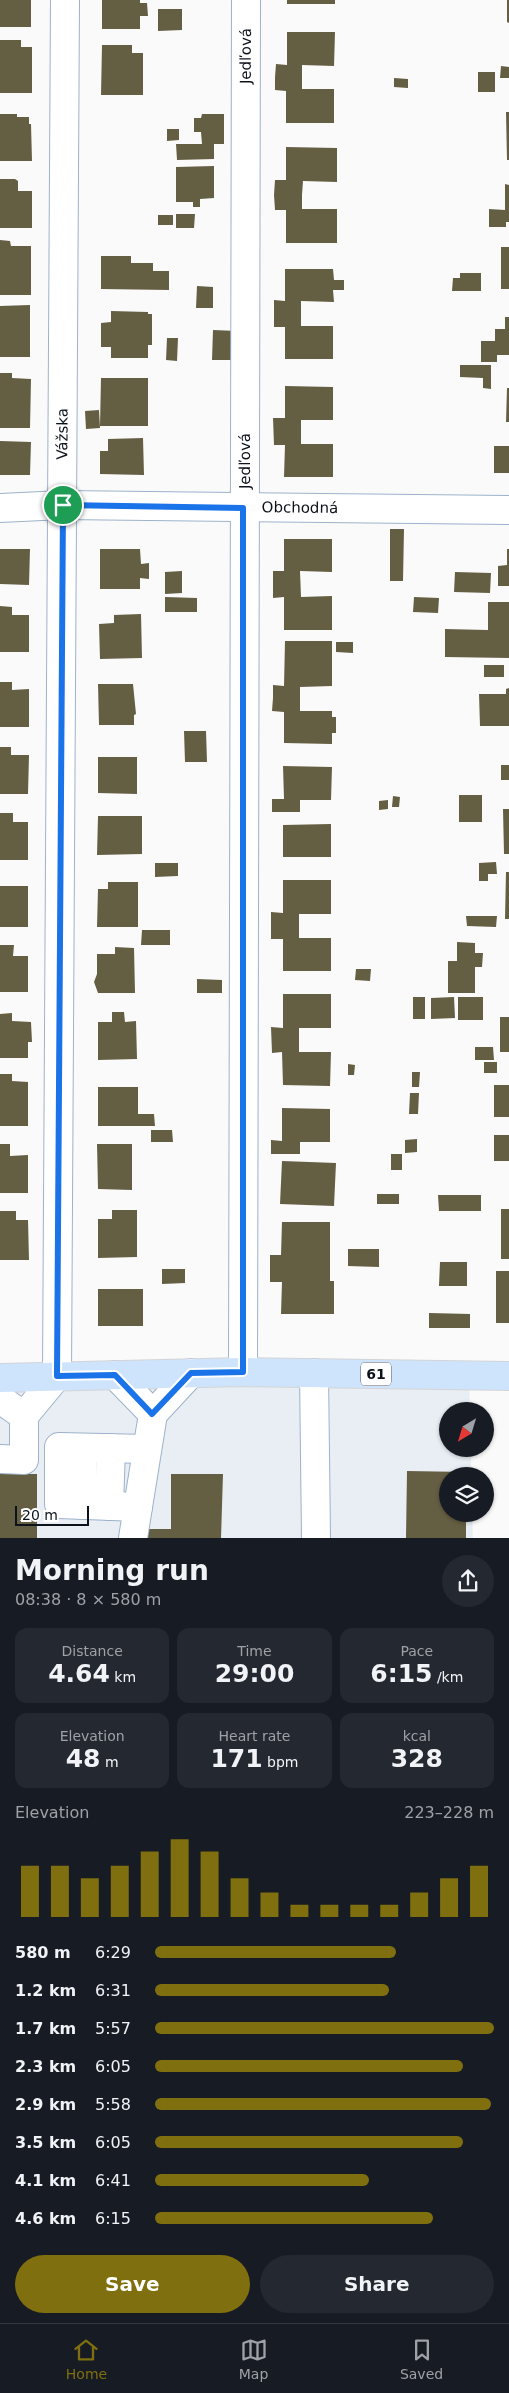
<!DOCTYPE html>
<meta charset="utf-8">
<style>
body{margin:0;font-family:"DejaVu Sans",sans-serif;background:#242831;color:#f1f3f6;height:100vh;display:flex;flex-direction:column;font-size:19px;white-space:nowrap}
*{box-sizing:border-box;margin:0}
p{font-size:16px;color:#9ea1a6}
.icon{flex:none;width:28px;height:28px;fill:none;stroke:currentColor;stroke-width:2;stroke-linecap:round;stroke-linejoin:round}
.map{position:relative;height:1538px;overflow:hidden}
.sheet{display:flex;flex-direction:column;background:#171b24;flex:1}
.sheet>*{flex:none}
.needle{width:32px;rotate:218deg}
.controls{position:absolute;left:439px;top:1402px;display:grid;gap:10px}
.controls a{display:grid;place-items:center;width:55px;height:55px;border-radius:50%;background:#171b24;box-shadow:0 1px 4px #0004;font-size:25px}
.scale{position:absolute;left:15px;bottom:12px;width:74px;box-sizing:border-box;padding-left:5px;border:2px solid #0b121b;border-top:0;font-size:14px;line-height:18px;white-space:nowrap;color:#0b121b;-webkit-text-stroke:4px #fff;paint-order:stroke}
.pin{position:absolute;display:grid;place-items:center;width:42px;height:42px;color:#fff;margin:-21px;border:2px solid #fff;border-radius:50%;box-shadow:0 1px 5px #0007}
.round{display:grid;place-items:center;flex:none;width:52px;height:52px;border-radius:26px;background:#242831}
.headline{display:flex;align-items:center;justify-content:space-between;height:85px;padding:0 15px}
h1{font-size:28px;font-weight:700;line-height:38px}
.stats{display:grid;grid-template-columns:repeat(3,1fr);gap:8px;height:85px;padding:5px 15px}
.stats div{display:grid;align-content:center;border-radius:12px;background:#242831;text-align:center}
.stats b{font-size:25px;font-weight:700}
.stats small{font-size:14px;font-weight:400}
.stats p{font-size:14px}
.chart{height:140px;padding:10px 15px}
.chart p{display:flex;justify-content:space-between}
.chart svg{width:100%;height:90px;margin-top:5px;stroke:#7f6f0e;stroke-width:6}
.cta{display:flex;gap:10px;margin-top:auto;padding:10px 15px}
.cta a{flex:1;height:58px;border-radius:30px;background:#7f6f0e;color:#fff;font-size:20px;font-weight:700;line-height:58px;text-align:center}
.cta a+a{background:#242831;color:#f1f3f6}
ul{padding:0 15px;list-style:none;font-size:16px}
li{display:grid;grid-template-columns:80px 60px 1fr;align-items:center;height:38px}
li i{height:12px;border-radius:6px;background:#7f6f0e}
.dock{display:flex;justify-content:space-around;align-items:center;height:70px;border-top:1px solid #363941;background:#171b24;font-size:14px;color:#9ea1a6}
.dock a{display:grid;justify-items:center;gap:2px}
.dock .selected{color:#7f6f0e}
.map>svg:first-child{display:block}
.built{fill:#e8eef4}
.building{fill:#645e42}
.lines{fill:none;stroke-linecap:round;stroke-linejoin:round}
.minor-casing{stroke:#9db2cb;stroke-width:30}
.major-casing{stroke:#d3d4d6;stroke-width:30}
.minor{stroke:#fff;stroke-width:28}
.major{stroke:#cee4fc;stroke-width:28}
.route-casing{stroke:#fff;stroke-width:10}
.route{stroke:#1a73e8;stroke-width:6}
.labels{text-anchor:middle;stroke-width:5;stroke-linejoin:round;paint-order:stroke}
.shield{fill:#fff;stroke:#54595f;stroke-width:1}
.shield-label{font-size:14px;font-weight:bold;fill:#0b121b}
.street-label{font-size:15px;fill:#0b121b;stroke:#fff}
</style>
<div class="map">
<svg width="509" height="1538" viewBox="0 0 509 1538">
<rect width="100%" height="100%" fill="#fafafa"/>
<path class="built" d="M469,1375l1,36h-22v38h23v27h-23v38h24l1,24h-473v-159z"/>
<path class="building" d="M0,0h31v27h-31z
M102,0h38v3h7l1,13h-8v13h-38z
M287,0h48v4h-48z
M507,0h2v23l-2,-1z
M158,9h24v21l-24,1z
M287,32h48l-1,34 -32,-1v24h32v34h-48v-32l-11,-1v-13l1,-13 11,1z
M0,40h21v7h11v46h-32z
M102,45h30v8h11v42h-42z
M501,66l8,1v11h-9z
M478,72h17v20h-17z
M394,78l14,1v9l-14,-1z
M506,112h3v48h-2z
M0,114h17v3h12v7h2l1,37h-32z
M202,114h22v30h-10v15l-37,1 -1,-16h26l-1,-12h-7v-14h7z
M167,129h12v11l-12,1z
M286,147l51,1v34l-34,-1 -1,14v14h35v34h-51v-33h-11l-1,-15 1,-15h11z
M214,166v32l-14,1v8h-7v-5h-17v-35z
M0,179h15l3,2v10h14v37h-32z
M505,184l4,1v37h-3v5h-17v-18l16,1z
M176,214h19l-1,14h-18z
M158,215h15v10h-15z
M0,240l10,1 1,5h20v49h-31z
M501,247h8v42h-8z
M101,256h30v7h22v8h16v19l-68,-1z
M285,269h48l1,11h10v10h-11l1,12 -33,-1v25h32v33h-48v-32h-11v-27l11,1z
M460,273h21v18h-29l1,-13h7z
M197,286l16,1v21h-17z
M30,305v52h-30v-51z
M111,311l37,1v2h4v31h-4v13h-37v-11h-10v-24l10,-1z
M505,317h4v38h-12v7h-16v-21h14v-12h10z
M213,330l24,1v29h-25z
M167,338h11l-1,23 -11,-1z
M460,365h31v24l-8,-1v-10l-23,-1z
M0,373h12v5l19,1 -1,49h-30z
M101,378h47v48h-48z
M285,386l48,1v33h-32v24h32v33h-49l1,-32h-11l-1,-27h12z
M507,388h2v34h-3z
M99,410l1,18 -14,1 -1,-18z
M143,438l1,37 -44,-1v-23h8v-12z
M0,441l31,1 -1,33h-30z
M494,446h15v27h-15z
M390,529h14l-1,52h-13z
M284,539h48v33l-32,-1 1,26 31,-1v34h-48v-33l-11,1v-27h11z
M0,549h30l-1,36 -29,-1z
M100,549h40l1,15 8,-1v16l-9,-1v11h-40z
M507,549h2v37h-11v-20l9,-1z
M182,571v22l-17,1v-22z
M455,572l36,1 -1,20 -36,-1z
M165,597l32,1v14h-32z
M414,597l25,1 -1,15 -25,-1z
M488,602h21v56l-64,-1v-28l43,1z
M0,606l12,1v8h17v37h-29z
M141,614l1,44 -42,1 -1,-35 15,-1v-8z
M285,641h47v45l-32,1v24h32v6h4v16h-4v11l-48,-1v-31l-12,-1 1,-13v-13l11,1z
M336,642h17v11l-17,-1z
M484,665h20v12h-20z
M0,682h12v8l17,-1v38h-29z
M98,684h35l3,30 -2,1v10h-35z
M509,688v38h-29l-1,-32h27v-5z
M184,731h22l1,31h-22z
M0,747h11v8h18l-1,39h-28z
M98,757h39v37l-39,-1z
M501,765h8v15h-8z
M283,766l49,1 -1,33h-31v12h-28v-13h12z
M459,795h23v27h-23z
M393,796l7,1 -1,10h-7z
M388,800v9l-9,1v-9z
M503,809h6v45h-5z
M0,813h13v9h15v38h-28z
M98,816h44v38l-45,1z
M331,824v33h-48v-32z
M496,862l1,12h-9v7h-9v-18z
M155,863h23v13l-23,1z
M506,872h3v47h-4z
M283,880h48v34h-32v24h32v33h-48v-32h-12v-27l12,1z
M108,882h30v45h-41l1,-38h10z
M0,886h28v41h-28z
M466,916h31l-1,11 -29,-1z
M142,930h28v15h-29z
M457,942l18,1v10h8l-1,14h-7v26h-27v-32h9z
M0,945h14l-1,11h15v36h-28z
M115,947l19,1 1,45h-37l-4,-11 3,-8v-20h18z
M356,969h15l-1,12 -15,-1z
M197,979l25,1v13h-25z
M283,994h48v34h-32v24h32l-1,34 -47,-1 -1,-33 -10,1 -1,-26 12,1z
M413,997h12v22h-12z
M454,997l1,21 -24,1v-21z
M458,997h25v23h-25z
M112,1012h12l1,10 11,-1 1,38 -39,1v-38h14z
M12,1013v8l19,1 1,20h-4v16h-28v-44z
M500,1017h9v35h-9z
M475,1047h18l1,13h-19z
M484,1062h13v11h-13z
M348,1064l7,1 -1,10h-6z
M412,1072h8l-1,15h-7z
M0,1074h12v7l16,1v44h-28z
M494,1085h15v32h-15z
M98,1087h40v27h16l1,12h-57z
M410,1093h9l-1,21h-9z
M282,1108l48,1v33h-30v12h-29v-14l11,1z
M151,1130h21l1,12h-22z
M494,1135h15v26h-15z
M417,1139v13l-12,1v-13z
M0,1144h10v12l18,-1v38h-28z
M97,1144h35v46l-34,-1z
M391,1154h11v16h-11z
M282,1161l54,2 -2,43 -54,-2z
M377,1194h22v10h-22z
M438,1195h43v16h-42z
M501,1209h8v50h-8z
M112,1210h25v47l-39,1v-39h14z
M0,1211h16v9h12l1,40h-29z
M282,1222h48v59h4v33h-53l1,-32h-12v-27h11z
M348,1249h31v18l-31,-1z
M440,1262h27v24h-28z
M162,1269h23v14l-23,1z
M496,1271h13v52h-13z
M98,1289h45v37h-45z
M429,1313l41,1v14h-41z
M407,1471l60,1v4h-19v38h18v24h-60z
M0,1474h37v64h-37z
M171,1474h52l-2,64h-73v-9h23z"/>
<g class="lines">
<defs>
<g id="minor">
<path id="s1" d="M0,508l63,-3 446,5"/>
<path id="s2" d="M243,1372l3,-1372"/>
<path d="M314,1373l2,165"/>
<path d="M115,1375l38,39"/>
<path d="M0,1399l24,17"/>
<path id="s3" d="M0,1459l24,1v-44l33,-40 8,-1376"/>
<path d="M82,1505l1,-57"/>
<path d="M109,1506l2,-58"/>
<path d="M138,1507l-79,-3v-57l88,2"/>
<path d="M133,1538l20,-124 38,-41"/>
</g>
<path id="major" d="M0,1378l243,-6 266,4"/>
</defs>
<use href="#minor" class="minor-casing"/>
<use href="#major" class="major-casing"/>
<use href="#minor" class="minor"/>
<use href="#major" class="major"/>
</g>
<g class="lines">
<defs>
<path id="route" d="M63,505l180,3v864l-52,1 -39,41 -37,-39 -58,1z"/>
</defs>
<use href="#route" class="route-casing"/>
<use href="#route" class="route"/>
</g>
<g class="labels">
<rect class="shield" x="361" y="1362.5" width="30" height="23" rx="4"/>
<g class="shield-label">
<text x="376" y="1379">61</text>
</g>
<g class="street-label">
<text dy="5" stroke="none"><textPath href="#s2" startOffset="1316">Jedľová</textPath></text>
<text dy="5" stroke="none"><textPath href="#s3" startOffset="1062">Vážska</textPath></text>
<text dy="5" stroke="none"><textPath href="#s2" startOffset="911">Jedľová</textPath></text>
<text dy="5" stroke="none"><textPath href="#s1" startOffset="300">Obchodná</textPath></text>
</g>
</g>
</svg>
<div class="controls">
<a><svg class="needle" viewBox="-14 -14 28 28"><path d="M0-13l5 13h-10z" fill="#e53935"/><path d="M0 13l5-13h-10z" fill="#9ea1a6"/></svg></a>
<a><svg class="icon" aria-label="layers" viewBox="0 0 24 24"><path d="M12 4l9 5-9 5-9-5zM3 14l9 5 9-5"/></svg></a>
</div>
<div class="scale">20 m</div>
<div class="pin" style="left:63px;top:505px;background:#1e9e55"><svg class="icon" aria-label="arrive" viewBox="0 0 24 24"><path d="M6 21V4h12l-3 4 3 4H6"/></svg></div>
</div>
<section class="sheet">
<div class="headline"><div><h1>Morning run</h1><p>08:38 · 8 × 580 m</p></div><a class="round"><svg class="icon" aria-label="share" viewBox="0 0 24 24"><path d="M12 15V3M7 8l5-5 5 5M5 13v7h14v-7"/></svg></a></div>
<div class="stats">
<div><p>Distance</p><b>4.64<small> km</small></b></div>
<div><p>Time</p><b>29:00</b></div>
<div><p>Pace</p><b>6:15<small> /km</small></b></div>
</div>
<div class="stats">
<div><p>Elevation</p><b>48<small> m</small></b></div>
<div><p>Heart rate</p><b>171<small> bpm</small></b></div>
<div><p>kcal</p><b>328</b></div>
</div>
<div class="chart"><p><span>Elevation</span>223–228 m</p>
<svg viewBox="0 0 160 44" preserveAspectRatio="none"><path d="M5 44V19M15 44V19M25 44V25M35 44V19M45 44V12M55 44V6M65 44V12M75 44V25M85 44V32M95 44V38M105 44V38M115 44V38M125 44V38M135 44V32M145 44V25M155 44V19"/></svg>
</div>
<ul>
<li><b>580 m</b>6:29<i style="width:71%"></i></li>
<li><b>1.2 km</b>6:31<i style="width:69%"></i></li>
<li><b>1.7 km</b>5:57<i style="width:100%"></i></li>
<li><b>2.3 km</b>6:05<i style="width:91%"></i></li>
<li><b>2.9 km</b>5:58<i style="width:99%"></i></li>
<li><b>3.5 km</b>6:05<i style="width:91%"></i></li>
<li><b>4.1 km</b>6:41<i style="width:63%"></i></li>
<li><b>4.6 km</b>6:15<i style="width:82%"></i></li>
</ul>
<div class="cta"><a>Save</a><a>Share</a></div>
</section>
<nav class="dock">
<a class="selected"><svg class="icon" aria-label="home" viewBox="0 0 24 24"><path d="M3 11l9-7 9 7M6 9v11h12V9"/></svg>Home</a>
<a><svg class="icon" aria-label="map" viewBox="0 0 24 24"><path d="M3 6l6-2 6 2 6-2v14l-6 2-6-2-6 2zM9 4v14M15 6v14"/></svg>Map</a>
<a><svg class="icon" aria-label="saved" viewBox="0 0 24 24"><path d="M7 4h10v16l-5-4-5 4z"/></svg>Saved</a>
</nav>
